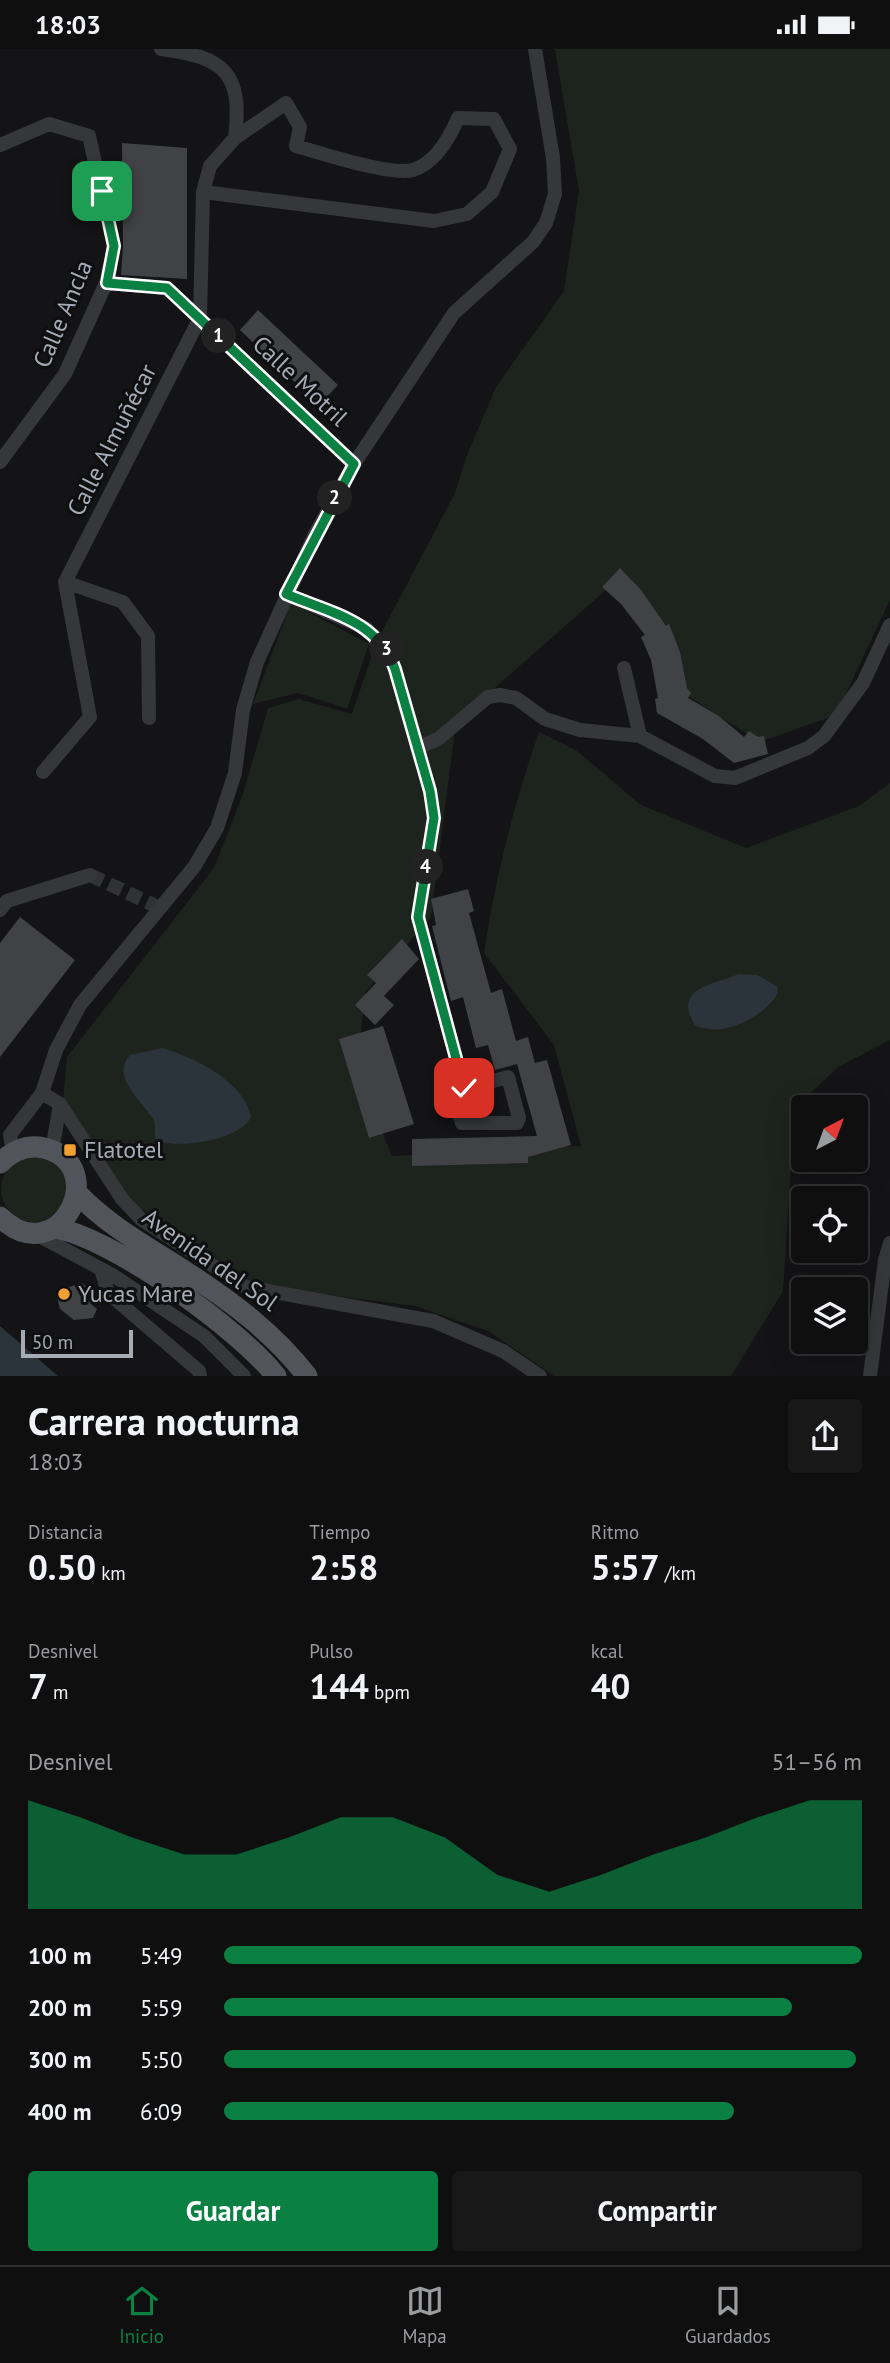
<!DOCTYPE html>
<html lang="es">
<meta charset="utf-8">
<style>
body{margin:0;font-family:"PT Sans",sans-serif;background:#181819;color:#f1f3f6;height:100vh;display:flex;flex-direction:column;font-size:26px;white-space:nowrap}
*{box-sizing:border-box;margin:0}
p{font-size:23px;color:#9b9c9f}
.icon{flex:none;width:38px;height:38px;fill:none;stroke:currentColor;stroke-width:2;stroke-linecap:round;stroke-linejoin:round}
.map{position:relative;height:1327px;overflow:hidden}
.details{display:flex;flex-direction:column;background:#0f0f10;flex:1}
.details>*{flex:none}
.needle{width:46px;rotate:41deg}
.fabs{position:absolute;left:791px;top:1046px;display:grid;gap:14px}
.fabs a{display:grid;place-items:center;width:77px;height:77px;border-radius:7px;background:#0f0f10;box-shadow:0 7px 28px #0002,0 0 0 2px #2f2f30;font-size:35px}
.scale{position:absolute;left:21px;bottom:18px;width:112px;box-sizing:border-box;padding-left:7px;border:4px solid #a6acb6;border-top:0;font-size:19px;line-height:24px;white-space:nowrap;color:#a6acb6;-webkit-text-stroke:5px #0f0f11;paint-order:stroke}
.pin{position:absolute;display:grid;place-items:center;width:60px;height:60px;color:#fff;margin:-30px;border-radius:14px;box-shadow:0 4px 10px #0006}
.km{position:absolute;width:35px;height:35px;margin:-18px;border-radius:50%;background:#222;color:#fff;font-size:19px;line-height:35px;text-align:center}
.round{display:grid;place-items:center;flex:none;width:74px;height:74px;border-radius:7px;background:#181819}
.overview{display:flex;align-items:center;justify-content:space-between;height:119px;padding:0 28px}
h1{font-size:38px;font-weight:800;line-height:52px}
.stats{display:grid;grid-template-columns:repeat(3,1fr);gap:10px;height:119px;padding:7px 28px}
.stats div{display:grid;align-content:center}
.stats b{font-size:35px;font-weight:800}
.stats small{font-size:19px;font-weight:400}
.stats p{font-size:19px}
.chart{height:196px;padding:14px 28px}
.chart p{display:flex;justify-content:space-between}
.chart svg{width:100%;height:126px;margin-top:7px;fill:#0b8043;opacity:.7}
.action{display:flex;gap:14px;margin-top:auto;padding:14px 28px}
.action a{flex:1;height:80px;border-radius:7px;background:#0b8043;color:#fff;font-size:28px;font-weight:800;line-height:80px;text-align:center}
.action a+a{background:#181819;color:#f1f3f6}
ul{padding:0 28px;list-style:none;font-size:23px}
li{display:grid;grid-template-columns:112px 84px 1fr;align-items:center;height:52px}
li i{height:18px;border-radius:9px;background:#0b8043}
.status{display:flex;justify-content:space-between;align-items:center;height:49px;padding:0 35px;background:#0f0f10;direction:ltr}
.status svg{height:19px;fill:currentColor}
.tab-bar{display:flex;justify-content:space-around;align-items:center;height:98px;border-top:2px solid #2f2f30;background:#0f0f10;font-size:19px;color:#9b9c9f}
.tab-bar a{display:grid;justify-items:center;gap:4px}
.tab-bar .selected{color:#0b8043}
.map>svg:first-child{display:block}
.green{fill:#1c241d}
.water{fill:#2b343a}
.building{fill:#404246}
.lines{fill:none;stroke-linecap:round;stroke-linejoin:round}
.street-tunnel{stroke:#313236;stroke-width:14;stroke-dasharray:14 7;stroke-linecap:butt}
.street{stroke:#35373b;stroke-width:14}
.primary{stroke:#51545a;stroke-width:21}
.route-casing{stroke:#fff;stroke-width:14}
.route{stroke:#0b8043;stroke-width:9}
.poi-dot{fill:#f0a132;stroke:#0f0f11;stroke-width:2.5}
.labels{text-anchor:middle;stroke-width:6;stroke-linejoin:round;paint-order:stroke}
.street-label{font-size:24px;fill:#a6acb6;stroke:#0f0f11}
.poi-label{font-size:24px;fill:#a6acb6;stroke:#0f0f11;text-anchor:start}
</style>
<div class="status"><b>18:03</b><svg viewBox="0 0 49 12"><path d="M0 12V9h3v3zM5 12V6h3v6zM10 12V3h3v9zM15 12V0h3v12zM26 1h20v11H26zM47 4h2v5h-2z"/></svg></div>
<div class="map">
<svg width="890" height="1327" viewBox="0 0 890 1327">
<rect width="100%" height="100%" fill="#141416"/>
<path class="green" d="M555,0h335v551l-54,115 -76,27 -77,-49 -61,-117 -166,146 -25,195 -66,76 -8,77 35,86 189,-10 -27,-101 -70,-92c12,-78 29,-146 55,-221l38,19 64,54 105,43 113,-42 31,-23v257l-52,27 -43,41 -12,183 -52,85h-177l-66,-45 -73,-25 -157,-20 -128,-84 -67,-101 4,-44 147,-189 29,-74 25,-86 31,-9 53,15 24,-71 79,-150 12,-38 29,-68 68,-96 15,-100z
M291,554l78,41 -22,65 -49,-16 -45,11z
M1 1140a33 33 0 1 1 66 0a33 33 0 1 1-66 0Z"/>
<path class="water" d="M738,925l19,1 20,11 1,7c-13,24 -57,46 -83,32 -25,-39 25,-41 43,-51z
M162,999c32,9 83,34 89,69 -10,23 -74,33 -95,23 -3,-8 1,-15 -3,-21 -11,-18 -43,-42 -23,-64z
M0,1277l58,50h-58z"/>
<path class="building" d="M122,94l65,5v131l-66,-4 2,-28z
M258,261l80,75 -19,20 -79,-75z
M620,519l21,22 25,36 3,-2 11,28 7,36 4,5 -3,5 31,18 25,21 5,-6 9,6 6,-1 4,18 -34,9 -31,-24 -46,-26 -2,-14 3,-1 -7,-38 -10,-23 4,-2 -24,-31 -19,-17z
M468,840l6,22 -5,2 22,80 11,-4 14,52 12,-4 7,26 12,-3 24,85 -43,12v6l-116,3v-27l125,-3 -20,-72 -22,6 -7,-25 -12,3 -13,-51 -12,4 -7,-27 -12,-48 4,-1 -5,-26z
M20,868l55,43 -75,97v-114z
M402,890l17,20 -35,37 10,9 -19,20 -20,-20 21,-22 -9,-8z
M383,977l31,98 -45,14 -30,-99z
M82,1234l10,8 3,8 -4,5 6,5 -4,9 -19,2 -14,-11 -4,-16 4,-6 6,1z"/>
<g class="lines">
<path class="street-tunnel" d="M90,826l72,34"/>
<path class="street" d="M161,0c63,8 82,23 74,89
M0,96l49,-21 40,12 25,110 -8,37 -41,91 -65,88
M106,234l61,5 187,176
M65,533l58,20 25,34 1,82
M286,545l81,35 21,22 7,18 35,122 4,27 -16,99 46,171 -11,3 9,32h55l2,-5 -11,-41 -33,9
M624,619l16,68
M417,699l21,-9 50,-42 12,-2 16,3 29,21 35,11 60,6 75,40 20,2 73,-30 16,-12 39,-53 27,-58
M43,723l47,-55 -25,-135 135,-264 3,-126 7,-26 25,-28 51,-35 14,24 -4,19c25,7 94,30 117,24 22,-7 36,-31 45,-52l36,1 16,30 -18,43 -25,22 -33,7 -231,-29
M0,861l7,-9 83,-26
M42,1044l18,11 62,95 19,20 105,68 187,34 70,30 37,25
M52,1102l8,-47
M13,1103l-3,-17 32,-42 14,-43 24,-45 114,-138 23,-39 18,-55 8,-63 14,-48 58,-128 39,-70 100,-151 79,-71 13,-19 9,-29 -2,-36 -18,-109
M34,1184l80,43 90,60 40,40
M101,1220l7,24 91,78 1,5
M870,1327l15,-116 5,-17"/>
<path class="primary" d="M0,1114c12,-12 26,-19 44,-15 69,17 15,126 -44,69
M77,1144c31,33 71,54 109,79 45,29 88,61 121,104
M55,1179c58,10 184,101 221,148"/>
</g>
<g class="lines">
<defs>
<path id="route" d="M102,142l12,55 -7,37 60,5 187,176 -68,130c45,19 91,26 109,75l35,122 4,27 -16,99 46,171"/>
</defs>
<use href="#route" class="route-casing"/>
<use href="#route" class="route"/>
</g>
<g class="poi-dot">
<rect x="63" y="1094" width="14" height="14" rx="3.5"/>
<circle cx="64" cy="1245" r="7"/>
</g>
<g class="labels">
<g class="street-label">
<text transform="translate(63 265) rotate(-67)" y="8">Calle Ancla</text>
<text transform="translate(300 332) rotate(43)" y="8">Calle Motril</text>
<text transform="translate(112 391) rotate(-63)" y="8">Calle Almuñécar</text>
<text transform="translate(210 1211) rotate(35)" y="8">Avenida del Sol</text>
</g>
<g class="poi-label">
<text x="84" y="1109">Flatotel</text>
<text x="78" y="1253">Yucas Mare</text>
</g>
</g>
</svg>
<div class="fabs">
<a><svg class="needle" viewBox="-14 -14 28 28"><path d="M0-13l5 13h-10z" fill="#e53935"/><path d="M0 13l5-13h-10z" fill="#9b9c9f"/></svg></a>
<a><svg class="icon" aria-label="locate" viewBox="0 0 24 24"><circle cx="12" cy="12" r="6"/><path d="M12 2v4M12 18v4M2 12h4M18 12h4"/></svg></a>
<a><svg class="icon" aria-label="layers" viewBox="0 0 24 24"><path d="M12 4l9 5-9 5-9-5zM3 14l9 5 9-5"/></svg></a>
</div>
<div class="scale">50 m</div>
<div class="pin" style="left:102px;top:142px;background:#1e9e55"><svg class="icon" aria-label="arrive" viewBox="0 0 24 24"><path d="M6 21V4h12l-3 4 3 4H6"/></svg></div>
<div class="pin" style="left:464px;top:1039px;background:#d93025"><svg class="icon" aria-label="check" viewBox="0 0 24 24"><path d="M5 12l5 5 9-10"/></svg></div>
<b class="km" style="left:219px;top:287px">1</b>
<b class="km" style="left:335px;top:449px">2</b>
<b class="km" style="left:387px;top:600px">3</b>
<b class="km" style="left:426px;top:818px">4</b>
</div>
<section class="details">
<div class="overview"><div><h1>Carrera nocturna</h1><p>18:03</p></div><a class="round"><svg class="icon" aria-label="share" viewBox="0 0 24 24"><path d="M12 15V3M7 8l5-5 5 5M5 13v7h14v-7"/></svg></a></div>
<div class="stats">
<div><p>Distancia</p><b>0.50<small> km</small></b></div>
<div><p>Tiempo</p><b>2:58</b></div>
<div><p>Ritmo</p><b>5:57<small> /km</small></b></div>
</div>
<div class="stats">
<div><p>Desnivel</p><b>7<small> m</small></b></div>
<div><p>Pulso</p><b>144<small> bpm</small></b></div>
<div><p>kcal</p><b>40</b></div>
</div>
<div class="chart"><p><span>Desnivel</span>51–56 m</p>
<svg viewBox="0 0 160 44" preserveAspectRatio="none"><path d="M0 44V6L10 12L20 19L30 25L40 25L50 19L60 12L70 12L80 19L90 32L100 38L110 32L120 25L130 19L140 12L150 6L160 6V44z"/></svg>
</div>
<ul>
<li><b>100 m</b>5:49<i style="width:100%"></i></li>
<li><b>200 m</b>5:59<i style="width:89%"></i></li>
<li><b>300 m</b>5:50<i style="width:99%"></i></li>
<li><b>400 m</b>6:09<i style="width:80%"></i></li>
</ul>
<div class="action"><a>Guardar</a><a>Compartir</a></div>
</section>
<nav class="tab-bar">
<a class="selected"><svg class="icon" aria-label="home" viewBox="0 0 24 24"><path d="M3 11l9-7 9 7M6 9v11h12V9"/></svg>Inicio</a>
<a><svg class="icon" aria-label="map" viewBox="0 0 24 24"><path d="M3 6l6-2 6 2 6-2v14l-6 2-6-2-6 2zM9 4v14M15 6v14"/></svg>Mapa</a>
<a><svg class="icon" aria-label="saved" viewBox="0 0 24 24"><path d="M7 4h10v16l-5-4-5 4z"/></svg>Guardados</a>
</nav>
